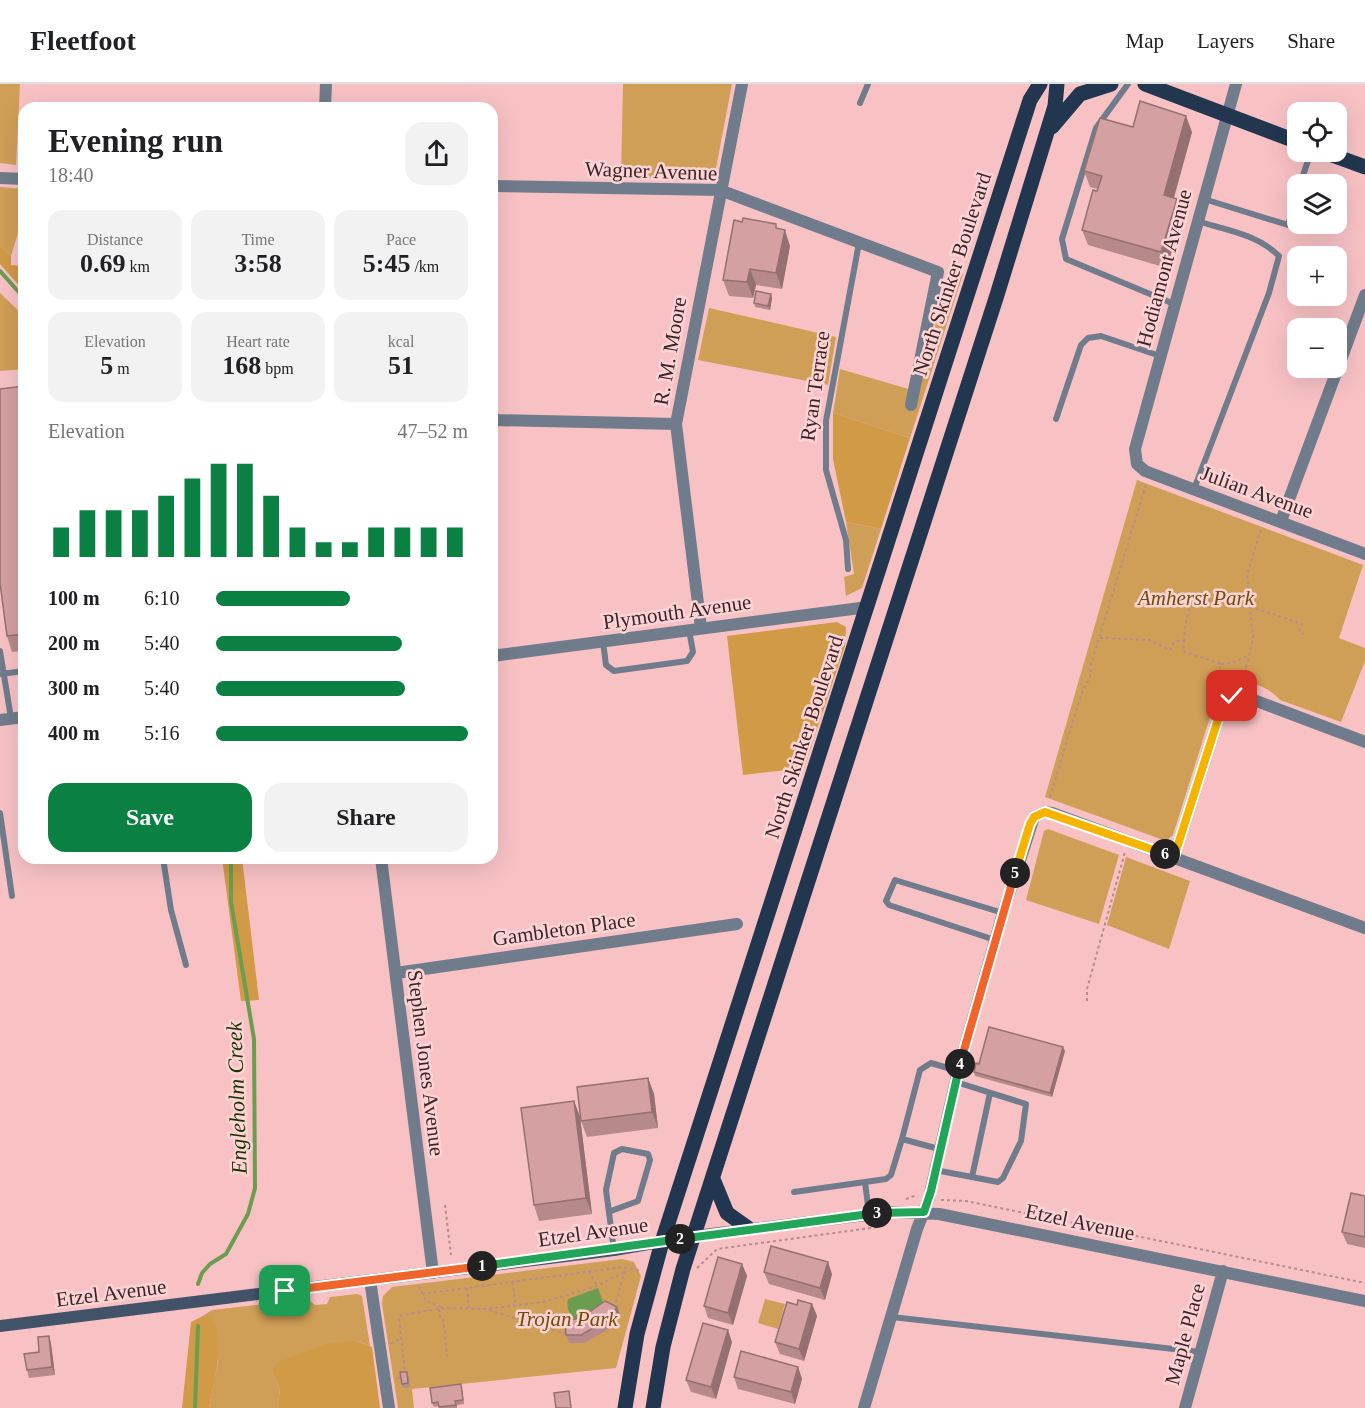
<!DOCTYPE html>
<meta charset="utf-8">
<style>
body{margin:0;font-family:"Times New Roman",serif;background:#f2f2f2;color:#202124;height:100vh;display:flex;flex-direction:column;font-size:22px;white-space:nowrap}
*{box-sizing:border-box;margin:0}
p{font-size:20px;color:#757577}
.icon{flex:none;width:33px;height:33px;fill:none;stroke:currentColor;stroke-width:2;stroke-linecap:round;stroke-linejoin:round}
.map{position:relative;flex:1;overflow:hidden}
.drawer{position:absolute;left:18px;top:18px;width:480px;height:762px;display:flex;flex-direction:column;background:#fff;border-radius:18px;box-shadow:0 6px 24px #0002}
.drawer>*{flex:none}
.fabs{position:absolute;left:1287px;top:18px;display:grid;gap:12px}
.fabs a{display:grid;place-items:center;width:60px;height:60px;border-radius:12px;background:#fff;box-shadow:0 6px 24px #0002;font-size:30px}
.pin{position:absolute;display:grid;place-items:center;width:51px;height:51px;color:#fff;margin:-26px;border-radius:12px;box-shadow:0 3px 9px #0006}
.km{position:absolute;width:30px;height:30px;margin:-15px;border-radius:50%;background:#222;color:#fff;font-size:16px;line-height:30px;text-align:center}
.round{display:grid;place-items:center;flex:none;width:63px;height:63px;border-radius:18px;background:#f2f2f2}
.head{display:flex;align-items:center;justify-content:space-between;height:102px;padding:0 30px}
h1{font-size:33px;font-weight:800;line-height:45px}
.metrics{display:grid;grid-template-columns:repeat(3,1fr);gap:9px;height:102px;padding:6px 30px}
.metrics div{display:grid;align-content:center;border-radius:15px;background:#f2f2f2;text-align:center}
.metrics b{font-size:26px;font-weight:800}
.metrics small{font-size:16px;font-weight:400}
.metrics p{font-size:16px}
.chart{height:168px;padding:12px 30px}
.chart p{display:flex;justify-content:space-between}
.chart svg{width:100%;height:108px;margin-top:6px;stroke:#0b8043;stroke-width:6}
.primary-button{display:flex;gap:12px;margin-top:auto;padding:12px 30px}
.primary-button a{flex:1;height:69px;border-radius:18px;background:#0b8043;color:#fff;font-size:24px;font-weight:800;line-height:69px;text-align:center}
.primary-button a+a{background:#f2f2f2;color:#202124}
ul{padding:0 30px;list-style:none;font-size:20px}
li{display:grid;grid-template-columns:96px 72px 1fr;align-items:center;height:45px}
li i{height:15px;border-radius:8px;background:#0b8043}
header{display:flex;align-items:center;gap:36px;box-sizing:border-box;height:84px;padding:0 30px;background:#fff;border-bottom:2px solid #e0e0e0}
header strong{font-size:28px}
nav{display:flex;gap:33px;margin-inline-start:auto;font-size:21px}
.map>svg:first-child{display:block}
.green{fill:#d09f57}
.forest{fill:#d09a47}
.water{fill:#6b9c50}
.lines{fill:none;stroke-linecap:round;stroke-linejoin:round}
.stream{stroke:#6b9c50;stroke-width:4}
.path{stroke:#b68c8e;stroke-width:2;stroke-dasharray:3 3;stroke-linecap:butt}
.lane{stroke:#707c8b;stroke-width:6}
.street{stroke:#707c8b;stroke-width:12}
.secondary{stroke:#425369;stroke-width:12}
.primary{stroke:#223650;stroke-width:15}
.wall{fill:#b68a8b}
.shaded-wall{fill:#947071}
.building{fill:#d4a0a2;stroke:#947071;stroke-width:1.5}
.split-1-casing{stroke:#fff;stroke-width:12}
.split-2-casing{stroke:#fff;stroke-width:12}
.split-3-casing{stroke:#fff;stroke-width:12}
.split-4-casing{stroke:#fff;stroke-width:12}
.split-5-casing{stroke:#fff;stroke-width:12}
.split-6-casing{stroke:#fff;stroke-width:12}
.split-7-casing{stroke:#fff;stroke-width:12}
.split-1{stroke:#f0652b;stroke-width:8}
.split-2{stroke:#22a559;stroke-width:8}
.split-3{stroke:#22a559;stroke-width:8}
.split-4{stroke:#22a559;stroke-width:8}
.split-5{stroke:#f0652b;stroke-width:8}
.split-6{stroke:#f5b400;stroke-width:8}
.split-7{stroke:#f5b400;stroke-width:8}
.labels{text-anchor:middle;stroke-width:5;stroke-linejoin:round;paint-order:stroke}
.street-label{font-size:21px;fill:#3a2627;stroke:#ffd3d4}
.park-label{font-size:21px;font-style:italic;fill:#714d0c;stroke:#ffd3d4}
.water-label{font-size:22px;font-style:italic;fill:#143400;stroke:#ffd3d4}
</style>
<header>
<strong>Fleetfoot</strong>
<nav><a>Map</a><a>Layers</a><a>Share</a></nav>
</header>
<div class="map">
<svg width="1365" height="1324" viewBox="0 0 1365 1324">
<rect width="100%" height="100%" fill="#f8c2c5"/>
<path class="green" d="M0,0h20l-4,81 -16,-2z
M623,0h109l-17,89 -5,5 -89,-1z
M0,103l24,2v24l-13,43 -11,-11z
M954,186l9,4 -53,164 -77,-25 7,-44 79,23 26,-107z
M0,209l24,23v53l-24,2z
M709,224l127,29 -8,48 -130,-25z
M1137,396l226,85 -24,73 26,10v13l-24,61 -61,-22c-11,-14 -38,-23 -55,-16l-8,11 -44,140 -7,6 -121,-44z
M846,438l35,7 -19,59 -16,8 -2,-19 10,-3z
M1048,745l71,26 -20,69 -73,-24 18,-69z
M1126,773l64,24 -21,68 -62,-24z
M622,1175l12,3 7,14 -25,92 -204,21 2,19h-16l-16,-104 1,-8 9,-9z
M357,1210l5,2 8,50 -16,-6 -82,31 8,19 -3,18h-68l9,-47 -7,-44h-10l11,-7 96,-11 7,6 12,-1 3,-7z
M765,1215l20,5 -7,25 -20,-6z"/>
<path class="forest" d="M0,161l11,11v9l13,1v25l-24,-27z
M833,329l77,25 -29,91 -35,-7 -13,-63z
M837,538l9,5 -1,19 -41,122 -61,7 -16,-139z
M222,774h20l17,142 -18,1z
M201,1233h11c14,25 2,63 -3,91h-27l9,-86z
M354,1256l18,7 8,61h-103l3,-18 -8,-19 6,-9 49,-18z"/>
<path class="water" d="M598,1204l6,17 -27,16c-8,-6 -11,-13 -9,-22z"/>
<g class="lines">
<path class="stream" d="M0,187l24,27
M198,1200l4,-11 8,-9 16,-10 22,-40 7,-26 -1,-149 -23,-137v-44
M195,1324l3,-82"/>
<path class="path" d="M1100,554l49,2 21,10 5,-9h9l-1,10 38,13 -2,7
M1184,557c1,-10 1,-29 9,-36 19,-15 88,12 109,19l-3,7 8,5
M1221,580l11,-1 17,-8
M1243,595l10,-40 -6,-65 14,-45
M18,616h6
M1050,713l31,-103 9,-17 1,-13 55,-179
M1087,917v-12l38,-137
M906,1115l11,-4
M941,1116l25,1 399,82
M445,1121l6,50
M697,1184l20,-19 161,-22
M589,1187l8,15
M512,1198l4,24
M419,1202l7,15 18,7
M467,1204l2,20
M422,1210l200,-27 19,4
M614,1224l12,-41
M439,1225l1,8 3,1 4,38
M489,1226l77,24
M391,1260l10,-6
M398,1295l7,-8 -6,-53 3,-3 42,-7 42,1 57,-7 54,-16 29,-15"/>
<path class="lane" d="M1128,0l-32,44 -34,111 4,20 108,45
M860,19l8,-19
M1300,100l11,-32
M1204,115l84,26 10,-32
M1056,335l25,-74 7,-7 13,-2 59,20
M1194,405l75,-196 10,-37c-22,-22 -53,-26 -82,-35
M848,485l-2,-29 -20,-70v-49l33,-178
M603,558l3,23 8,6 73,-10 6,-9 -4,-22
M0,567l11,67
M1,590l23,-3
M0,729l12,83
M163,774l8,52 15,55
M995,856l-106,-35 -3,-4 9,-21 108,33
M902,1055l18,-69 11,-7 27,8
M935,1086l63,12 5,-4 18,-37 5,-37 -70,-22
M972,1093l18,-84
M794,1108l71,-10
M611,1127l27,-10 12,-41 -2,-6 -26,-5 -8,4 -8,37 8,60
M869,1130l-4,-32 21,-3 5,-4 11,-36 37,10
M892,1233l308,35"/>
<path class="street" d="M1236,0l-101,365 2,15 8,7 220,83
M325,24l1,-24
M0,94l24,1
M492,102l228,4 218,82 -27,133
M492,336l184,4
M1281,437l84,-226
M701,544l-25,-204 66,-340
M492,572l376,-49
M0,636l24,-3
M1174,773l48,-150 10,-11 14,1 119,45
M381,774l52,415
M396,889l341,-49
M694,1152l196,-24 49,2 426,87
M370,1196l19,128
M864,1324l53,-179 12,-31 29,-127 45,-158 31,-96 11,-5 7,1 313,115
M1185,1324l38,-137"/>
<path class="secondary" d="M0,1242l614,-76 80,-14"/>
<path class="primary" d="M1145,0l153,58
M1052,43l28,-33 31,-10
M1324,68l41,15
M713,1095l14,34 21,15
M625,1324l12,-74 25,-92 368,-1142 10,-16
M653,1324l10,-61 20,-78 314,-974 58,-189 2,-22"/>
</g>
<path class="wall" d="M1133,43l59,5 -18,66 8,17 -15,53 -79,-23 -6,-15 16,-41 -8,-2 -6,-16z
M778,144l12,18 -8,43 -26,-4 -3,13 -24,-2 -6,-16z
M772,214l-2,12 -15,-3 -1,-4z
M24,302v265l-12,1 -5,-16z
M1065,967l-13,46 -77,-21 -1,-4 5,-8z
M648,994l6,16 4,34 -71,9 -6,-16z
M574,1017l6,16 12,97 -53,7 -5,-16z
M1365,1112v52l-18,-4 -5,-12z
M742,1180l5,12 -14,49 -25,-7 -4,-12z
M764,1188l68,2 -7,26 -56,-16z
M812,1220l5,12 -13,45 -24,-7 -5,-12 22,-37z
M620,1231l-9,13 -27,15h-15l-3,-8z
M49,1252l2,8 4,31 -26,3 -2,-8 12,-18z
M732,1258l-16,57 -25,-7 -5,-12z
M798,1283l4,12 -7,25 -57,-15 -4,-12z
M409,1292l1,11 -7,1 -1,-4z
M462,1305l2,15 -7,1v3h-18v-2l-5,1 -2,-4z"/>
<path class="shaded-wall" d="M1186,32l6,16 -22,79 -6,-16z
M1177,115l5,16 -15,53 -6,-16z
M785,146l5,16 -8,43 -6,-16z
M750,185l6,16 -3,13 -6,-16z
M771,210l1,4 -2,12 -2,-4z
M1063,963l2,4 -13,46 -2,-4z
M648,994l6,16 4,34 -6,-16z
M574,1017l6,16 12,97 -6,-16z
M828,1178l4,12 -7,26 -5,-12z
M742,1180l5,12 -14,49 -5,-12z
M812,1220l5,12 -13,45 -5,-12z
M617,1223l3,8 -9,13 -3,-8z
M728,1246l4,12 -16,57 -5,-12z
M49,1252l2,8 4,31 -3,-8z
M798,1283l4,12 -7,25 -4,-12z"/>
<path class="building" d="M1140,17l46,15 -22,79 13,4 -16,53 -79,-22 11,-40 4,1 5,-15 -18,-5 16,-53 33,9z
M743,134l33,6v4l9,2 -9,43 -26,-4 -3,13 -24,-2 11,-60 8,2z
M756,207l15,3 -3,12 -14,-3z
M24,302v248l-17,2 -7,-53v-194z
M989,943l74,20 -13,46 -76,-21 2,-9 3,1z
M648,994l4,34 -71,9 -4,-34z
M574,1017l12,97 -52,7 -13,-97z
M1351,1109l14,3v41l-23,-5z
M771,1162l57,16 -8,26 -56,-16z
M718,1173l24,7 -14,49 -24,-7z
M798,1216l14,4 -13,45 -24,-7 12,-40 10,3z
M605,1217l12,6 -9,13 -27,15h-15l-1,-14 16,-3z
M703,1239l25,7 -17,57 -25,-7z
M49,1252l3,31 -25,3 -3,-16 15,-2 -1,-15z
M741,1267l57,16 -7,25 -57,-15z
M400,1288h7l1,11 -6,1z
M461,1300l2,16 -8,1 1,4 -17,2 -1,-5 -6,1 -2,-15z
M569,1307l2,17h-15l-2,-15z"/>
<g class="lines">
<defs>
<path id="split-1" d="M285,1207l197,-25"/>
<path id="split-2" d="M482,1182l198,-27"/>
<path id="split-3" d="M680,1155l197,-26"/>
<path id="split-4" d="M877,1129l47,-1 7,-21 29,-127"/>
<path id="split-5" d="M960,980l55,-191"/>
<path id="split-6" d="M1015,789l15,-49 4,-7 11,-5 120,42"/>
<path id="split-7" d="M1165,770l9,3 48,-150 10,-11"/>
</defs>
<use href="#split-1" class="split-1-casing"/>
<use href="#split-2" class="split-2-casing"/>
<use href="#split-3" class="split-3-casing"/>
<use href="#split-4" class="split-4-casing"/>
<use href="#split-5" class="split-5-casing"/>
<use href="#split-6" class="split-6-casing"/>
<use href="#split-7" class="split-7-casing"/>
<use href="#split-1" class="split-1"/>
<use href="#split-2" class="split-2"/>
<use href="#split-3" class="split-3"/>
<use href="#split-4" class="split-4"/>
<use href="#split-5" class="split-5"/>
<use href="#split-6" class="split-6"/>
<use href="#split-7" class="split-7"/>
</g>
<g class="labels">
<g class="street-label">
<text transform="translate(651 87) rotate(2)" y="7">Wagner Avenue</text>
<text transform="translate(1164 184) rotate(-75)" y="7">Hodiamont Avenue</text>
<text transform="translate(952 190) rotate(-72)" y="7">North Skinker Boulevard</text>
<text transform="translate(670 267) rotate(-80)" y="7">R. M. Moore</text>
<text transform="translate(815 302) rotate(-82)" y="7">Ryan Terrace</text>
<text transform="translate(1257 408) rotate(20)" y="7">Julian Avenue</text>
<text transform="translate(677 528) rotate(-8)" y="7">Plymouth Avenue</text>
<text transform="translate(804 653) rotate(-72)" y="7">North Skinker Boulevard</text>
<text transform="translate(564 845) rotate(-8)" y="7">Gambleton Place</text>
<text transform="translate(426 979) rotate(83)" y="7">Stephen Jones Avenue</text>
<text transform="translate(1080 1138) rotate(12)" y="7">Etzel Avenue</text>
<text transform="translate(593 1148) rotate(-8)" y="7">Etzel Avenue</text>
<text transform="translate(111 1209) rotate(-7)" y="7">Etzel Avenue</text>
<text transform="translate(1185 1250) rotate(-75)" y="7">Maple Place</text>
</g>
<g class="park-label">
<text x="1196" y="521">Amherst Park</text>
<text x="567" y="1242">Trojan Park</text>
</g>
<g class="water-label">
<text transform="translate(236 1014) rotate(-92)" y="8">Engleholm Creek</text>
</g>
</g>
</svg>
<div class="fabs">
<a><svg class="icon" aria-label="locate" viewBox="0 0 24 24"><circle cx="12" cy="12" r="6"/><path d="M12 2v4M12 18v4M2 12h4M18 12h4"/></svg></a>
<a><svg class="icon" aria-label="layers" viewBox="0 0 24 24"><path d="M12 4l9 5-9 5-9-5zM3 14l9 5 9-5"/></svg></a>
<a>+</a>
<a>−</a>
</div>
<div class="pin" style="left:285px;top:1207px;background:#1e9e55"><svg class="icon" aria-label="arrive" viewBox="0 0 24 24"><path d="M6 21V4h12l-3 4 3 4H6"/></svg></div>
<div class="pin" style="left:1232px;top:612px;background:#d93025"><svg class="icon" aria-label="check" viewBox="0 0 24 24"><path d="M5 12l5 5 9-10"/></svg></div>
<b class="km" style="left:482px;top:1182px">1</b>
<b class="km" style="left:680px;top:1155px">2</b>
<b class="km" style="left:877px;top:1129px">3</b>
<b class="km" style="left:960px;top:980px">4</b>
<b class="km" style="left:1015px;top:789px">5</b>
<b class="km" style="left:1165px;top:770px">6</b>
<section class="drawer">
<div class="head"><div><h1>Evening run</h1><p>18:40</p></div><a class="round"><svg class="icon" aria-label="share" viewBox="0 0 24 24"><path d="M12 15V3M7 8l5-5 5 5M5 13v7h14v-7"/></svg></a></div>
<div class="metrics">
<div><p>Distance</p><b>0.69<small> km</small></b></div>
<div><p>Time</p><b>3:58</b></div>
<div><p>Pace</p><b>5:45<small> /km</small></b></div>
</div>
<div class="metrics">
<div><p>Elevation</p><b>5<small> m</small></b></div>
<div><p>Heart rate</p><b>168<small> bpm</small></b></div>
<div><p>kcal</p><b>51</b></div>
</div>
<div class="chart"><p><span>Elevation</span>47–52 m</p>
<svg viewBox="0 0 160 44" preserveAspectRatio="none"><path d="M5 44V32M15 44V25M25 44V25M35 44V25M45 44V19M55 44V12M65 44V6M75 44V6M85 44V19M95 44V32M105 44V38M115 44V38M125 44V32M135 44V32M145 44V32M155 44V32"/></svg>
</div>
<ul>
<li><b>100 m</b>6:10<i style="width:53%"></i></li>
<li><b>200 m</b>5:40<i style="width:74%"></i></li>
<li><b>300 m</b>5:40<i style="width:75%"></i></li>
<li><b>400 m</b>5:16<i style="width:100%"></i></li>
</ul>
<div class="primary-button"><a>Save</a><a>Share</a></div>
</section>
</div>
